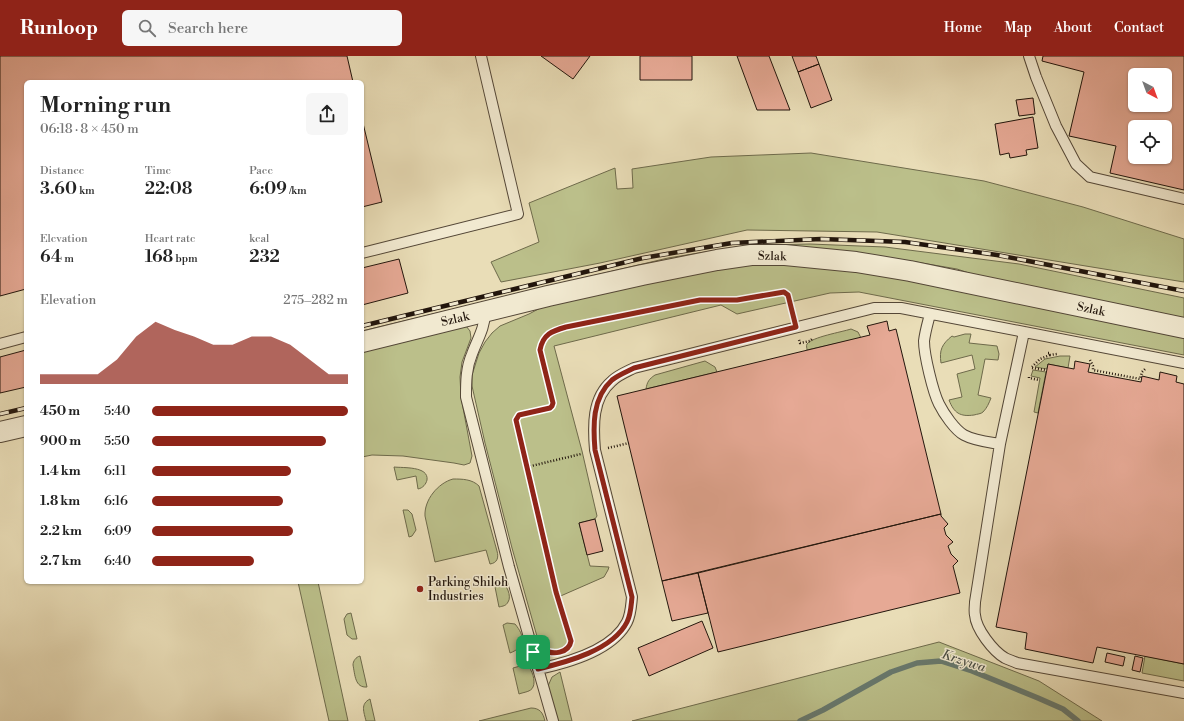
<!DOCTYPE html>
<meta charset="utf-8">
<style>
body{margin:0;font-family:"Libre Bodoni",serif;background:#f6f6f6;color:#222;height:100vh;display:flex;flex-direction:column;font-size:15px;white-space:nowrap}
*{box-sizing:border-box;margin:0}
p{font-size:13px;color:#767676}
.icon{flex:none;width:22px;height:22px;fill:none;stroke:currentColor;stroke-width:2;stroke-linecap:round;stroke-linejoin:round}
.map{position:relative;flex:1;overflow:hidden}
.sheet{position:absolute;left:24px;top:24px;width:340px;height:504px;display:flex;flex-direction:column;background:#fff;border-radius:6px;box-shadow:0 1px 3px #0004}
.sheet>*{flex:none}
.needle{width:26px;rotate:139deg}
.buttons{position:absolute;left:1128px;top:12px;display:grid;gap:8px}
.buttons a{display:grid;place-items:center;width:44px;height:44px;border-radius:6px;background:#fff;box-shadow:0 1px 3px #0004;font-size:20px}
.pin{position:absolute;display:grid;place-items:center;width:34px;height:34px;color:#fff;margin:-17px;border-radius:8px;box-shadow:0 2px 6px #0006}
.round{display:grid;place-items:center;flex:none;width:42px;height:42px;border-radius:6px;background:#f6f6f6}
.summary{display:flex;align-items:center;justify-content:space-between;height:68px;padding:0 16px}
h1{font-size:22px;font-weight:600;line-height:30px}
.stats{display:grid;grid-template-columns:repeat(3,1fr);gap:6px;height:68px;padding:4px 16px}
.stats div{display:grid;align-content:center}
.stats b{font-size:17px;font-weight:600}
.stats small{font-size:11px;font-weight:400}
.stats p{font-size:11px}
.chart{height:112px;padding:8px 16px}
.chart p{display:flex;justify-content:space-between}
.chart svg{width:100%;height:72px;margin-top:4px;fill:#8f2418;opacity:.7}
ul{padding:0 16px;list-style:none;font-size:13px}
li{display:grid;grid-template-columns:64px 48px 1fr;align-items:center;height:30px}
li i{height:10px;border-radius:5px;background:#8f2418}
header{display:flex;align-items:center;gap:24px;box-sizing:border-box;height:56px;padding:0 20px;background:#8f2418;color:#fff}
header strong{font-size:19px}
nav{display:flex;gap:22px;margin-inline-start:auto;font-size:14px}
.search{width:280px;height:36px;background:#f6f6f6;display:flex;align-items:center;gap:10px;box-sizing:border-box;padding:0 14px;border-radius:6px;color:#767676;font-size:15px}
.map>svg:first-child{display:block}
.green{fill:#bbbf8a;stroke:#6e6a4b}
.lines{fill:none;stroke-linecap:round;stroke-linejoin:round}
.stream{stroke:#68796e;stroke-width:5.5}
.building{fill:#e6a995;stroke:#22150c;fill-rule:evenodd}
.lane-casing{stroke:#544737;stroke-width:12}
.street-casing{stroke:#544737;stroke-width:22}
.path{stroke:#22150c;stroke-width:2.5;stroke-dasharray:1 2;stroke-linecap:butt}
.lane{stroke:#f1e9d0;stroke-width:10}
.street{stroke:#f1e9d0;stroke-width:20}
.rail-casing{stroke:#22150c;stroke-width:4.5}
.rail{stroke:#f1e9d0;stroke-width:3;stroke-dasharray:9;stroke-linecap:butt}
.route-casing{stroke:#fff;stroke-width:8}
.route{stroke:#8f2418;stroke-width:5}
.poi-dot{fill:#8f2418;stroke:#f1e9d0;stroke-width:1.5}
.labels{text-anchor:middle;stroke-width:3;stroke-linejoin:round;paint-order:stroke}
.street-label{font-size:12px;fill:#22150c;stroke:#f1e9d0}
.poi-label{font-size:12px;fill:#22150c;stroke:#f1e9d0;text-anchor:start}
.water-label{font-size:13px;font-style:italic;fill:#4b4f45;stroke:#f1e9d0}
</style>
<header>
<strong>Runloop</strong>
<div class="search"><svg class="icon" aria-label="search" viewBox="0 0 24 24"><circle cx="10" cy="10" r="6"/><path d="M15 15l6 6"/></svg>Search here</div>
<nav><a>Home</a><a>Map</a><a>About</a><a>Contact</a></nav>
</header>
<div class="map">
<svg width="1184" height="665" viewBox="0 0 1184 665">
<rect width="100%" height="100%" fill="#e9ddb7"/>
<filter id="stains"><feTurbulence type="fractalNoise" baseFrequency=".005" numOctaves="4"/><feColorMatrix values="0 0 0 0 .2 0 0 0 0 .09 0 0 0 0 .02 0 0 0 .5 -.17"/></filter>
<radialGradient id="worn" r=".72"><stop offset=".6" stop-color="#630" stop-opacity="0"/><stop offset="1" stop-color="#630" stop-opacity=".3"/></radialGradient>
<path class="green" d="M811,97l173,28 99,26 101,32v43l-307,-50 -130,-2 -147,33 -99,19 -10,-20 48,-20 -10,-39 86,-35 2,21 16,-1 -1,-19 79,-12z
M810,188l75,3 134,17 165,34v21l-209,-44 -18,-6 -41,-7 -118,-14 -436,89v-6l221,-53 85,-20 43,-7 53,-6z
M740,207h78l366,71v21l-325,-63 -29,1 -93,21 -16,-9 -167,41 28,105 15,65 -2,3 -16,4 11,43 19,1 -1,3 -4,7 -48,21 12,43c-4,7 -9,9 -18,9l-4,-4 -6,1 -28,-99 -27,-105 -13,-57v-11l7,-22 6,-11 7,-9 8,-7 29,-12 15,-8z
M466,270l4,5 1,7 -9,24 -2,15 1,20 11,59 -2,7 -6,2 -10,-2 -51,-7 -31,-1 -10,2v-109z
M851,273l7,3 3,6 -54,12c0,-2 -1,-4 0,-6 5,-7 35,-12 44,-15z
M965,278h6l-2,9 28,3 2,8 -1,6 -13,-1 -7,36 13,3c-2,5 -4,10 -8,14 -2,2 -6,2 -9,3 -14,2 -20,-2 -25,-15l13,-3 -5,-23 18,-5 -3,-14 -31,8c-2,-13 1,-19 11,-27l2,1z
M1060,300h10l-2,12 -20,-4 -1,5 -12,-2 10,-8z
M705,305l10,6 2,5 -71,17c1,-7 3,-10 9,-14z
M1033,314l13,2 -8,41 -4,-1 6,-34 -9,-2z
M394,411c9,1 35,-1 33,13 -1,4 -4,8 -9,9l-2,-13 -19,4z
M453,423c9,0 19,0 26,7l18,65c2,7 0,12 -7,13l-4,-14 -51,12 -10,-46c-1,-16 13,-33 28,-37z
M403,454h5l4,4 4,16 -4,6 -3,1z
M498,525c9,1 14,16 10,21 -2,4 -5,4 -9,5l-5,-25z
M298,526h20l30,139h-19z
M351,557l6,26h-5l-5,-4 -3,-16 3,-5z
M507,567l8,1c10,12 11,23 -5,29l-7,-28z
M939,586l100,39 63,40h-470z
M360,600l7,31c-12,1 -12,-12 -14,-22 0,-4 3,-8 7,-9z
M1145,600l39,8v17l-42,-8z
M524,609c1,0 2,0 3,1 5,2 9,16 6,21 -2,5 -9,5 -14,7l-6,-26z
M560,616l12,49h-14l-10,-35 4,-9z
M370,643l5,22h-9c-2,-9 -6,-17 4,-22z
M531,652c9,0 12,5 14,13h-66z"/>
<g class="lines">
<path class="stream" d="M800,665l23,-11 68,-38 26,-9 24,-2 31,10 66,27 25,11 15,12"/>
</g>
<path class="building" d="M0,0h347l6,26h-327v207l-26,7z
M541,0h49l-17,23z
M640,0h52v24h-52z
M737,0h32l21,54h-33z
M792,0h24l3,8 -21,8z
M1043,0h141v134l-74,-17 6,-27 -47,-10 15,-64 -42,-11zM1135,19h30v30h-30zM1135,71h30v30h-30z
M819,8l13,36 -21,8 -13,-36z
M1033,42l2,16 -16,2 -3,-16z
M1033,61l5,31 -12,2 1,5 -17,3 -1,-5 -9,2 -5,-31z
M362,63l20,83 -20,5z
M399,203l9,34 -46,12v-37z
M887,265l2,10 7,-2 45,185 -279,67 -45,-185 253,-61 -3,-9z
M26,294v37l-26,6v-36z
M1075,305l15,3 -2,8 53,10 1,-6 17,4 1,-8 17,4 -1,6 8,2v280l-87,-17 -4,16 -68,-14 2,-16 -31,-6 52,-263 26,5z
M941,458v2l7,8 -4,4 2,7 7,7 -5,4 3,8 7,7 -5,5 7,27 -242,59 -20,-79z
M595,463l8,32 -16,4 -8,-32z
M698,517l10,40 -36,8 -10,-40z
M702,565l11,27 -64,28 -11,-28z
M1107,597l18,4 -2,9 -18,-4z
M1135,600l8,2 -3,14 -8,-2z"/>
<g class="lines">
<defs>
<path id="lane" d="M1029,0l7,21 20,49 20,38 14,13 94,22
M362,197l156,-39 -37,-158
M485,256c0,16 -8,28 -13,42 -6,14 -6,28 -6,43l43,170 44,154
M930,258c-2,8 -5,18 -6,27 0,14 9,51 15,63 5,10 16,26 25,31 11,6 24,7 36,9
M1024,276l-24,112 -25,158c0,4 -1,9 0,13 1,14 18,36 30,43 4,2 8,3 12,5l167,30
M0,288l26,-7
M538,613c29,-6 75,-19 89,-47 4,-8 4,-16 5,-25l-37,-147c-2,-24 -3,-52 17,-69 6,-6 14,-9 22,-13l240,-60h27l283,55"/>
<path id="street" d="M362,286l186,-46 94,-21 75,-15 34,-5h34l71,7 54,9 274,57
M0,376l26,-6"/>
</defs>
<use href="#lane" class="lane-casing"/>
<use href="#street" class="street-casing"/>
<path class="path" d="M799,284l1,3 10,-2 3,-3
M1048,297h1l1,2 7,-1
M1090,304l3,6v4l47,9 2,-7 3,-3
M1032,311l8,-8 10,-4
M1032,312l14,2
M1029,321v1l10,2
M608,392l21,-5
M527,411l54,-13
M570,589l1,-4 -15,-50 -40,-171 3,-5 31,-7 2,-2 1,-3 -13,-53c2,-9 6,-15 14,-20l146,-30h37l47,-8 5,3 4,19"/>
<use href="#lane" class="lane"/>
<use href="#street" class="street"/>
<defs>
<path id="rail" d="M362,270l281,-68 89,-15 89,-4 84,3 92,13 187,36
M0,358l26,-6"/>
</defs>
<use href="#rail" class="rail-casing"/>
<use href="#rail" class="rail"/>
</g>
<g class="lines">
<defs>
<path id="route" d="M784,236l4,3 8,32 -162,41c-8,4 -16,7 -22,12 -20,18 -19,46 -17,70l37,147c-1,9 -1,17 -5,25 -14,28 -60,40 -89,47l-5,-17 11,-3c8,7 25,4 27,-8l-15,-49 -40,-172 3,-5 31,-7 2,-2 1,-3 -13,-53c3,-16 12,-19 26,-23l134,-27h37z"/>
</defs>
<use href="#route" class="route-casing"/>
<use href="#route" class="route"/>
</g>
<circle class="poi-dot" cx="420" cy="533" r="4"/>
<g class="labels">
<g class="street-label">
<text transform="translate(772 200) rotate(1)" y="4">Szlak</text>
<text transform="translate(1091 253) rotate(12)" y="4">Szlak</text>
<text transform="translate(455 263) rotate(-13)" y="4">Szlak</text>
</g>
<g class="poi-label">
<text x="428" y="530">Parking Shiloh<tspan x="428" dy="14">Industries</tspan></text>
</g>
<g class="water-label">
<text transform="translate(964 604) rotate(18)" y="5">Krzywa</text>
</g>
</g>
<rect width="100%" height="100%" filter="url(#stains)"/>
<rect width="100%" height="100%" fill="url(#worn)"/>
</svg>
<div class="buttons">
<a><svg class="needle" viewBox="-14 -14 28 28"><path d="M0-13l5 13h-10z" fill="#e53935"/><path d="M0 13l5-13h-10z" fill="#767676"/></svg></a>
<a><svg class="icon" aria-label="locate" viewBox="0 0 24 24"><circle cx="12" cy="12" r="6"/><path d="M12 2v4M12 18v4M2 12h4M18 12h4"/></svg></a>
</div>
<div class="pin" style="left:533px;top:596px;background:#1e9e55"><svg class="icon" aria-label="arrive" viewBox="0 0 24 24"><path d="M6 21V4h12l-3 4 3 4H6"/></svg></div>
<section class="sheet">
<div class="summary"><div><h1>Morning run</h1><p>06:18 · 8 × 450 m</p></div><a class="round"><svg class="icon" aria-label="share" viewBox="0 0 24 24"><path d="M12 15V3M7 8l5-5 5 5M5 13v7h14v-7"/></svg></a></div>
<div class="stats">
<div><p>Distance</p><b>3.60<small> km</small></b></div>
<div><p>Time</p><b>22:08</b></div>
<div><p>Pace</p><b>6:09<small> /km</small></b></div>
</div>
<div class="stats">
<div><p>Elevation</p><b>64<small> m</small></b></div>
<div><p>Heart rate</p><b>168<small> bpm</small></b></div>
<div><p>kcal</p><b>232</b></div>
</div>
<div class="chart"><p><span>Elevation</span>275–282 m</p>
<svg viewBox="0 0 160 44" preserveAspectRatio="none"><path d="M0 44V38L10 38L20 38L30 38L40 29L50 15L60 6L70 11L80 15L90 20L100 20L110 15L120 15L130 20L140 29L150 38L160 38V44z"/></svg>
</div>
<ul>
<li><b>450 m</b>5:40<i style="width:100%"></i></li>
<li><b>900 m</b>5:50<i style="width:89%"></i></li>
<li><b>1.4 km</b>6:11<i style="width:71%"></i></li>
<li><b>1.8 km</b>6:16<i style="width:67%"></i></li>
<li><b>2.2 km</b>6:09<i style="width:72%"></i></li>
<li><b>2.7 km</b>6:40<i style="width:52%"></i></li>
</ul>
</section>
</div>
